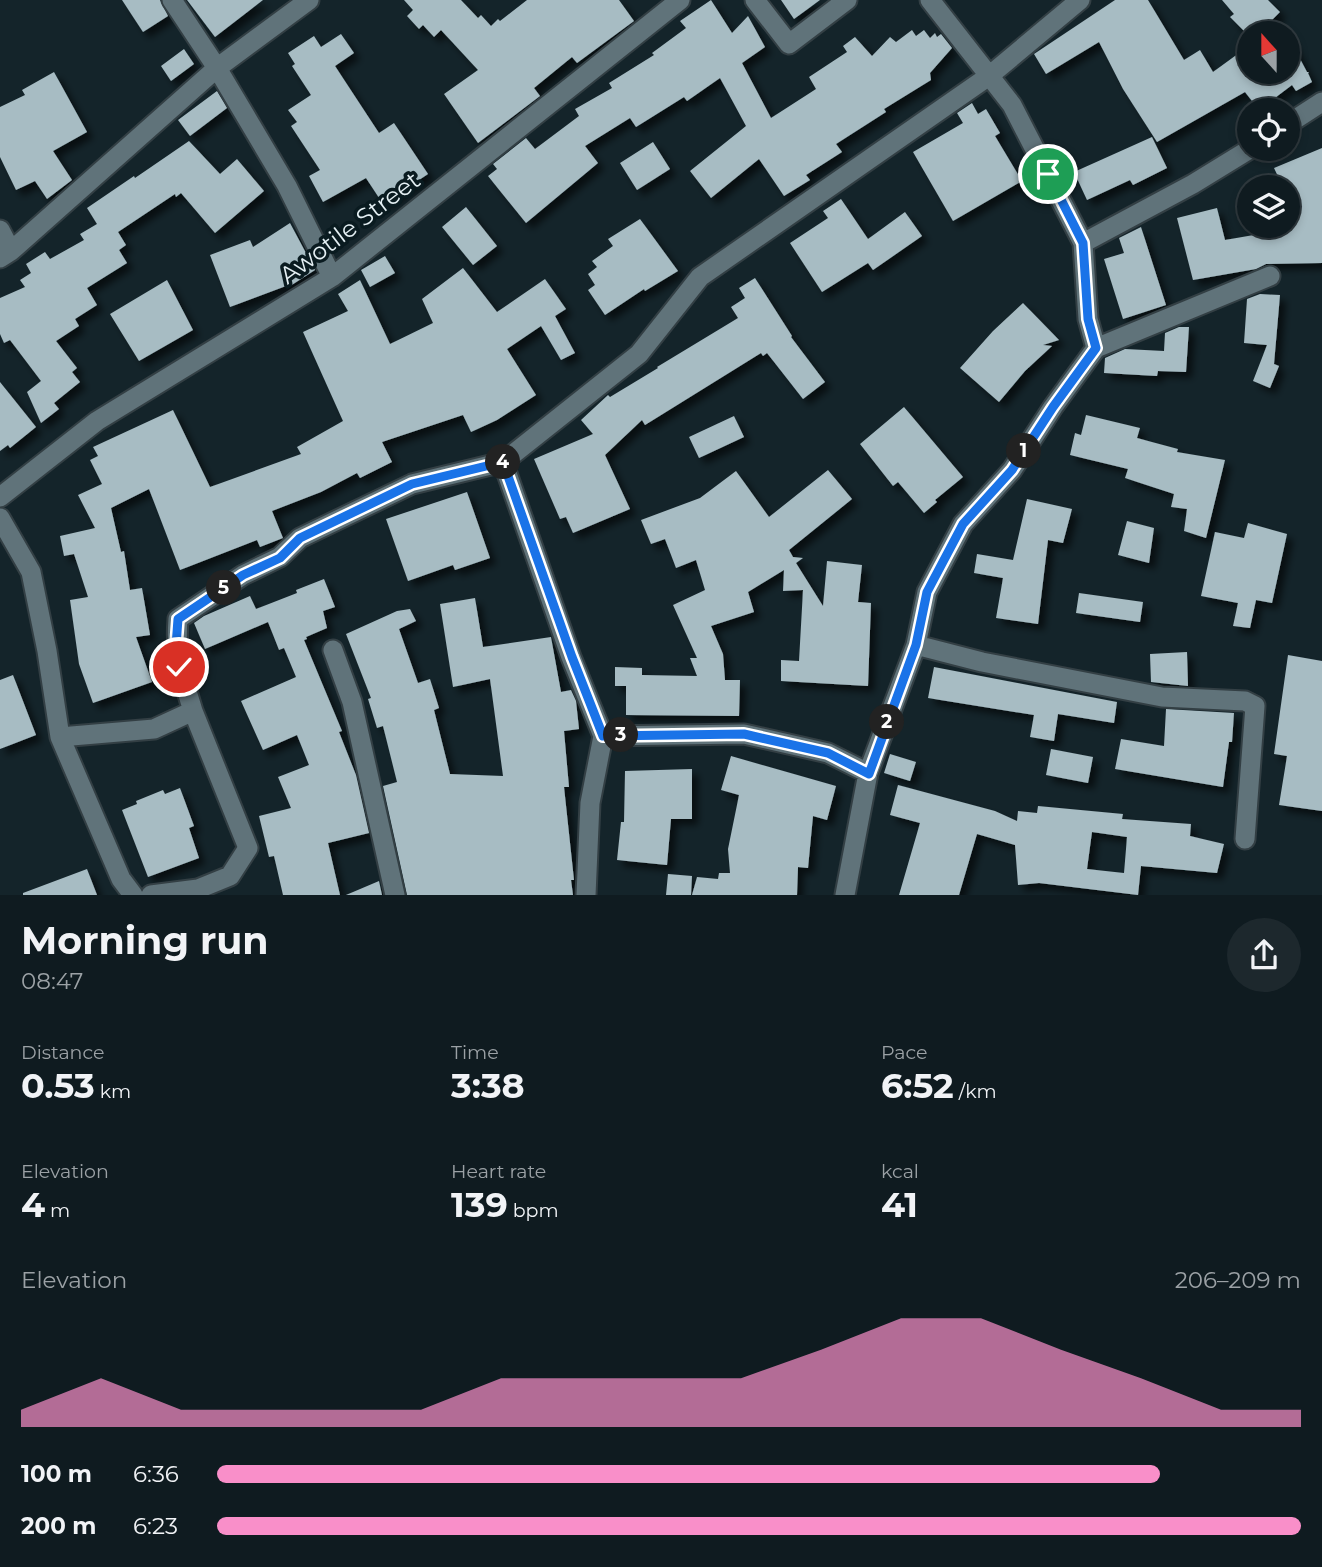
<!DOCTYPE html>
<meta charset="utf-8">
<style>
body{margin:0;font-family:Montserrat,sans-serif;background:#1d282d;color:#f1f3f6;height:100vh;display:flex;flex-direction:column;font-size:26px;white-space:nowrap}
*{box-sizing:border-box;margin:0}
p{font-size:23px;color:#9ba1a5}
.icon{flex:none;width:38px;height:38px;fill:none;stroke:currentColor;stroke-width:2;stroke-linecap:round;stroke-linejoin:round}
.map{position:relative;height:895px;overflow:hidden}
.panel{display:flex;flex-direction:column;background:#0f1b20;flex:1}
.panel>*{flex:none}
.needle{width:46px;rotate:339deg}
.tools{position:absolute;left:1237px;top:21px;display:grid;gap:14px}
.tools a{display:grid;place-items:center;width:63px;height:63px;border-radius:50%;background:#0f1b20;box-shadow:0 4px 10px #0003,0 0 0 2px #2f393e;font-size:35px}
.pin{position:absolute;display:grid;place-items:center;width:60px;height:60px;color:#fff;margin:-30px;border:4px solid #fff;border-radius:50%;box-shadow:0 2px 7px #0007}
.km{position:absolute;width:35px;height:35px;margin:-18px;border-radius:50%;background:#222;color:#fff;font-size:19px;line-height:35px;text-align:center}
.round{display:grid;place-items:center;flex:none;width:74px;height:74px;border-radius:37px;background:#1d282d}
.head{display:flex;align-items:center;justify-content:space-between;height:119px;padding:0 21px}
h1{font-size:38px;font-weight:700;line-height:52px}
.stats{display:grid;grid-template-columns:repeat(3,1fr);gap:10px;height:119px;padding:7px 21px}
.stats div{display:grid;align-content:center}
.stats b{font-size:35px;font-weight:700}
.stats small{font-size:19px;font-weight:400}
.stats p{font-size:19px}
.chart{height:196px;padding:14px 21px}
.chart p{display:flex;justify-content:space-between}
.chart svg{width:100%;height:126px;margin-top:7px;fill:#f98fc9;opacity:.7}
ul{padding:0 21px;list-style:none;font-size:23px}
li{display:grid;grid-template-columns:112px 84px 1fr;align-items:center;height:52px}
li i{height:18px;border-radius:9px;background:#f98fc9}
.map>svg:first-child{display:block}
.building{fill:#a7bcc3;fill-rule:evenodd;filter:url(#shadow)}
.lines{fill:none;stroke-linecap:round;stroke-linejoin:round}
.street-casing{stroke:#333f44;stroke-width:23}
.street{stroke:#60737a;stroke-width:19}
.route-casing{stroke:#fff;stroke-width:14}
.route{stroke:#1a73e8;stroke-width:9}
.labels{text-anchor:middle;stroke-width:7;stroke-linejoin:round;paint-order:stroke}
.street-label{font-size:24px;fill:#e5f0f4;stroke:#0a1b20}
</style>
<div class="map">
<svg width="1322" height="895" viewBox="0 0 1322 895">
<defs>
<filter id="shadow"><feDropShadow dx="6" dy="6" stdDeviation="3.5" flood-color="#0009"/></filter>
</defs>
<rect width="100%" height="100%" fill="#14242a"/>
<path class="building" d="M122,0h38l8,16 -25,16z
M187,0h76l-48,37z
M404,0h57l17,18 3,-3 10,11 7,-7 2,2 27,-21h92l15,21 -57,42 -5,-6 -38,31 6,8 -62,47 -34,-49 34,-24 -37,-40 -7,7 -11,-12 -4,4 -12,-13 6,-6z
M711,0l21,33 16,-17 17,31 -23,16 29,55 45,-29 -7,-12 38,-25 -4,-6 12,-9 17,19 18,-19 6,5 16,-12 4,6 8,-6 6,8 5,-5 2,4 4,-3 11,14 -22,25 1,7 -47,29 2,3 -50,32 6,8 -36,23 4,5 -26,16 -25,-37 -48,39 -21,-27 56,-45 -26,-48 -33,23 -3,-4 -48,30 -6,-9 -45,28 13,17 -72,60 -38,-47 9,-7 -4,-5 33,-26 9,11 44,-33 -4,-7 37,-21 -3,-5 45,-28 -2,-2 34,-25 -6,-7z
M781,0h39l-26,19z
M1115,0h33l36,60 16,-10 13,22 37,-27v27h38v-36l19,36h2l-1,1 4,9 -16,9 -4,-6 -33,25 -14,-18 -88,50 -34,-53 -24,-47 -53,32 -12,-20z
M1222,0h46l12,12 -21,21h-9v4l-20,-20 4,-3z
M341,34l13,19 -19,13 44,67 15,-10 34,51 -45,30 -17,-26 -43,24 -14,-26 11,-6 -29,-44 6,-4 -9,-12 23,-15 -19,-29 3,-2 -7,-11 26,-17 7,11z
M184,49l10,15 -23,17 -10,-15z
M54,72l33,60 -34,19 19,29 -25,19 -12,-18 -19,9 -16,-33v-50l25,-12 -3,-5z
M217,91l10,17 -37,28 -12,-16z
M972,103l6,11 8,-5 14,24 -5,3 27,45 -69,40 -40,-69 50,-29 -6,-10z
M1152,137l15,31 -34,17 -3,-5 -43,20 -13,-28z
M189,141l31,33 17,-15 27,32 -49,42 -34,-40 -5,4 -1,-3 -57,38 8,13 -7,5 8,13 -40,25 10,17 -22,14 4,7 -23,15 21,27 -5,4 8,10 -26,21 5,6 -18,14 -14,-31 14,-11 -31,-41 -6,3 -4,-9v-36l25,-11 -5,-7 11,-7 -5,-9 19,-12 5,7 34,-19 -4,-6 17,-10 -10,-16 47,-32 1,2z
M653,142l17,27 -33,21 -17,-27z
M1322,148v115l-56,1 -10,5 -63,11 -16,-62 40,-10 8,32 63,-11v-42h-5l-9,-19z
M841,199l27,40 37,-27 17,24 -49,34 -5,-7 -46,29 -32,-49 38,-25 -5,-7z
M466,207l31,39 -24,19 -31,-38z
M640,219l38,52 -33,20 -1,-2 -39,26 -17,-25 7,-5 -7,-11 9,-7 -5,-6 21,-15 -5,-7z
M290,223l25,47 -28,18 -1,-2 -56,21 -20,-52 40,-15 3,7z
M1141,227l25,78 -43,14 -19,-60 20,-6 -5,-15z
M385,256l10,17 -25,14 -9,-17z
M463,268l34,44 48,-33 21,30 -11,7 20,37 -14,7 -20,-34 -34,23 29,46 -39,25 -26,12 -8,-17 -81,27 10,20 -32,16 -3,-5 -36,19 -49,19 11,27 -23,9 -3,-7 -77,30 -31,-81 -38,19 10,44 3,-1 6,39 12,-2 8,47 -14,2 16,45 -59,21 -14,-39 -9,-64 18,-3 -14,-43 -10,2 -4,-20 35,-8 -17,-33 24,-11 -12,-24 8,-4 -5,-9 80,-37 37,77 91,-33 -4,-7 46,-26 -40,-89 45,-21 -10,-17 22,-14 30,64 43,-21 -11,-24z
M755,278l37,58 -1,1 34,45 -22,17 -36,-46 -4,3 -2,-3 -116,72 -3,-5 -37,35 25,54 -57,24 -7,-16 -6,2 -26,-60 59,-25 -12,-14 27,-25 2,2 48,-29 -1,-1 81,-49 -7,-11 14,-9 -6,-10z
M167,280l26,50 -54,31 -29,-47z
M1260,294l20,1 -6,69 5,2 -9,22 -17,-7 14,-36 -23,-2 3,-44z
M1023,303l36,37 -16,5 9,1 -27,25 -26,31 -39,-34 33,-37z
M1179,327h10l-3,45 -28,-1 -1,5 -53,-3 1,-15 20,-9 39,2 1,-18z
M0,382l36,45 -26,21 -2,-3 -8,6z
M904,407l59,70 -28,23 2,2 -13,11 -26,-31 -5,4 -33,-42z
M1086,415l54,13 -3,10 41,11 -1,3 48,8 -19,78 -22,-7 3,-22 -16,-2 3,-13 -49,-16 3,-9 -58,-14 5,-22 6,2z
M734,416l10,21 -45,21 -10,-21z
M828,470l24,29 -63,51 4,7 10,1 -7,5 27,43 4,-45 35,4 -4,37 13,1 -3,83 -87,-5v-21l18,1 4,-71 -20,1 1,-21 -36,22 6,20 -43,14 12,28 2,26h15l-1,36 -113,-1v-29h-11v-19l27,1v7l55,1 -7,-18h7l-24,-53 32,-15 -9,-30 -20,8 -11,-29 -14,5 -10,-24 59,-22 36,-27 33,46z
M467,492l23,66 -35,12 -2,-5 -45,16 -22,-62z
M1027,499l45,10 -9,34 -15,-3 -10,84 -42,-6 7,-40 -29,-5 3,-19 36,6z
M1127,521l27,7 -5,35 -31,-8z
M1248,523l39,11 -15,69 -16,-3 -6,28 -17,-2 5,-23 -37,-7 14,-64 29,6z
M324,579l11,28 -12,4 4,17 -21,9 1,2 -3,1 38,91 -3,1 17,43 13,58 -41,10 12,52h-57l-9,-39 -5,1 -10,-41 32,-8 -13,-31 31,-12 -12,-30 -34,15 -22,-49 55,-24 -12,-29 -5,2 -11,-28 -63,27 -11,-26 10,-7 46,-20 6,13 41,-16 -1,-3z
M1079,593l64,9 -3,20 -64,-9z
M475,598l8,49 68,-10 10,55 10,-2 5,11 3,28 -15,2 5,56h-5l10,93h-3l2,15h-166l-24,-109 14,-4 -14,-56 -6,2 -9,-29 3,-1 -25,-64 51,-23 13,-2 6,12 -17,8 19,54 12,-4 9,29 -5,2 16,64 53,2 -13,-97 -37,8 -13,-83z
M1187,652l1,34 -37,-4 -1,-28z
M1288,655l34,6v150l-43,-6 8,-49 -13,-2z
M934,667l183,35 -3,21 -56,-9 -4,27 -24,-4 4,-22 -106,-17z
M13,675l23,60 -36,14v-69z
M1166,709l68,4 -2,29h-3l-6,45 -108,-18 6,-30 43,7z
M1051,749l42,8 -5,26 -42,-8z
M890,754l26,8 -6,19 -26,-8z
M731,756l105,30 -9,34 -14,-4 -5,52 -10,-1 -1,28h-105l5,-18 21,2 1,-6h11l-2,-24 11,-54 -18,-5z
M692,769v50h-21l-4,46 -50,-5 4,-38h3l1,-51z
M898,785l97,26 22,10 1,-10 19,2 1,-7 85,8 -1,5 69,5 -1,12 34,8 -7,29 -76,-7 -3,29 -99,-12 -21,2 -3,-40 -38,-11 -18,61h-60l21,-72 -30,-8zM1092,832l35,5 -3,36 -37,-4z
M180,788l14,38 -5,2 10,30 -51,19 -26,-67 15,-6 -1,-3 27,-11 2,4z
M87,869l10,26h-74v-2z
M668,874l24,2 -1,19h-25z
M379,881l3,14h-36z"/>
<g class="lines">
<defs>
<path id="street" d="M172,0l45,68 70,118 45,91
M755,0l34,44 58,-44
M1288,124l34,-22
M0,230l11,21
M1083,243l110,-59 57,-35
M0,258l11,-7 206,-183 92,-68
M1096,348l174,-72
M503,462l68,195 32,79 -13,67 -4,92
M0,497l97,-76 235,-144 348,-277
M0,518l31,54 16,79 13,86 94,-8 39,-18c-11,-36 -18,-54 -15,-92l65,-44 37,-18 20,-19 112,-54 91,-22 136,-108 61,-77 289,-201 91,-76
M916,645l66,17 180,35 83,4 10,5 -10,133
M333,650l19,52 43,193
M603,736l141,-2 84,19 40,20
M60,737l61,142 12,16
M151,895l47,-6 32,-13 18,-28 -55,-137
M845,895l23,-122 48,-128 11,-53 36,-68 49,-54 41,-63 43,-59 -8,-29 -5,-76 -71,-138 -82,-105"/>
</defs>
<use href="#street" class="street-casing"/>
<use href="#street" class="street"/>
</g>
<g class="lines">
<defs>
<path id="route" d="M179,667l-3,-21 2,-27 65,-44 37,-17 20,-20 112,-54 91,-22 69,195 31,79 141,-2 84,19 41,21 47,-129 11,-53 36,-68 49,-54 41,-63 43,-59 -8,-29 -5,-76 -35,-69"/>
</defs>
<use href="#route" class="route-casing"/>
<use href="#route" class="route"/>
</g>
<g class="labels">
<g class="street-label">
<text transform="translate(350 228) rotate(-37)" y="8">Awotile Street</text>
</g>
</g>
</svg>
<div class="tools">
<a><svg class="needle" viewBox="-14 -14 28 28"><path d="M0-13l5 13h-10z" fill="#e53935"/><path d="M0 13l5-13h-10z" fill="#9ba1a5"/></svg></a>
<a><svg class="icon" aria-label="locate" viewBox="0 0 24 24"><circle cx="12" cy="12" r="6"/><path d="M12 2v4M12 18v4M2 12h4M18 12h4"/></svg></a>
<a><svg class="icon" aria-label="layers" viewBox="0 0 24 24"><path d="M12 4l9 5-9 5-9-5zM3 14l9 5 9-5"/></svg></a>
</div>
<div class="pin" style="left:1048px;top:174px;background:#1e9e55"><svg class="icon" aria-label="arrive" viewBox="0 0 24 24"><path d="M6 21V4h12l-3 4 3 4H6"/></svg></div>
<div class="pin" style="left:179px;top:667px;background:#d93025"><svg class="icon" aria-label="check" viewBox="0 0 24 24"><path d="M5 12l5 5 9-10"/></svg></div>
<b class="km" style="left:1024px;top:451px">1</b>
<b class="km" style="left:887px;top:722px">2</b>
<b class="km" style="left:621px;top:735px">3</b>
<b class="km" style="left:503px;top:462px">4</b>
<b class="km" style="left:224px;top:588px">5</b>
</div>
<section class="panel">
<div class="head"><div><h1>Morning run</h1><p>08:47</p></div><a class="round"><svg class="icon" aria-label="share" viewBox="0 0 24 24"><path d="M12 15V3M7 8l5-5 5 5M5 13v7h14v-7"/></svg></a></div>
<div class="stats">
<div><p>Distance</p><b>0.53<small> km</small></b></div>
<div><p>Time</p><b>3:38</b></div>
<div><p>Pace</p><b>6:52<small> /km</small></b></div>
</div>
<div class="stats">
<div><p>Elevation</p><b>4<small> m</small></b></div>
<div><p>Heart rate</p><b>139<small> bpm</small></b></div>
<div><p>kcal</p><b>41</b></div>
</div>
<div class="chart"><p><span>Elevation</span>206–209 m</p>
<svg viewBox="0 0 160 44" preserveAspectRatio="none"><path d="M0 44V38L10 27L20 38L30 38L40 38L50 38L60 27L70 27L80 27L90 27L100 17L110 6L120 6L130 17L140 27L150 38L160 38V44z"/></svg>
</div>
<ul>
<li><b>100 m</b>6:36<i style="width:87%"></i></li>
<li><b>200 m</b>6:23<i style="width:100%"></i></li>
</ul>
</section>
